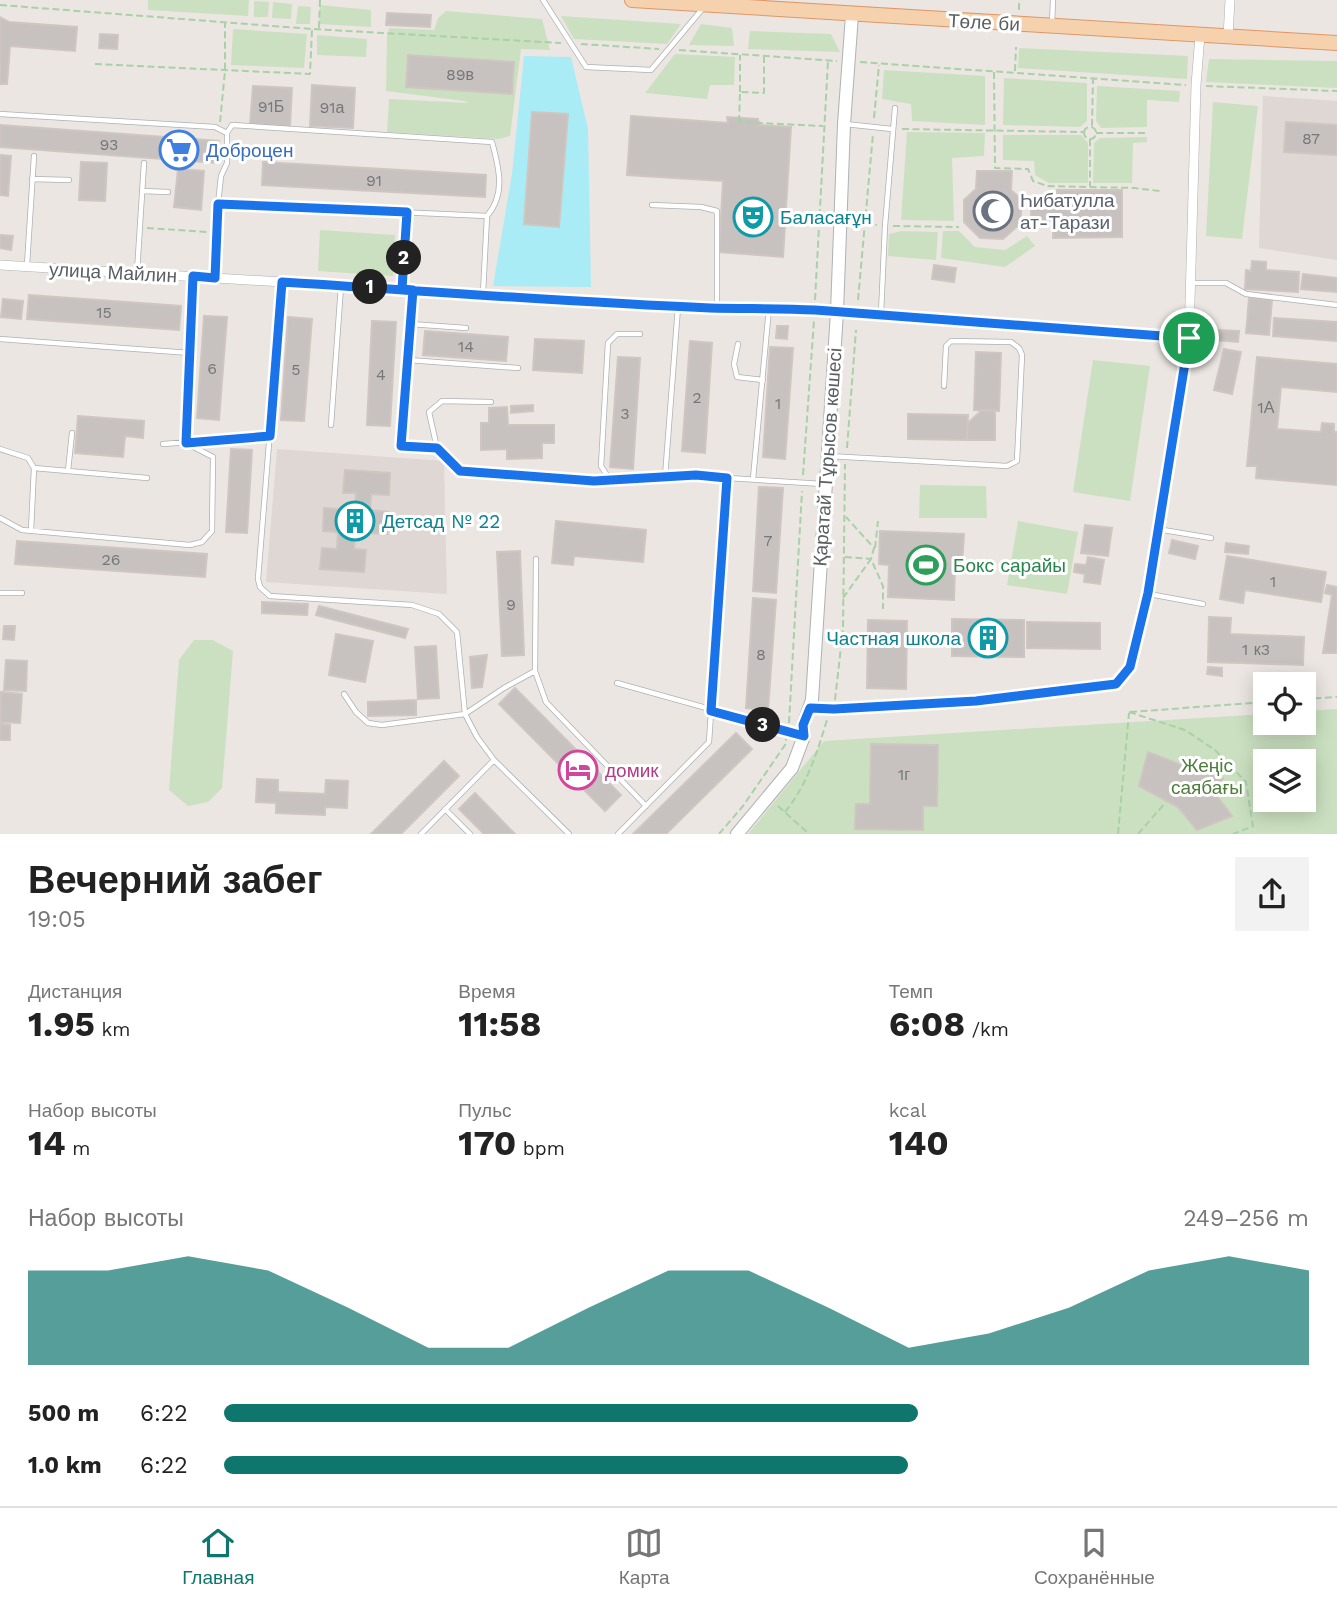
<!DOCTYPE html>
<html lang="ru">
<meta charset="utf-8">
<style>
body{margin:0;font-family:"Work Sans",sans-serif;background:#f2f2f2;color:#222;height:100vh;display:flex;flex-direction:column;font-size:26px;white-space:nowrap}
*{box-sizing:border-box;margin:0}
p{font-size:23px;color:#767676}
.icon{flex:none;width:38px;height:38px;fill:none;stroke:currentColor;stroke-width:2;stroke-linecap:round;stroke-linejoin:round}
.map{position:relative;height:834px;overflow:hidden}
.panel{display:flex;flex-direction:column;background:#fff;flex:1}
.panel>*{flex:none}
.buttons{position:absolute;left:1253px;top:672px;display:grid;gap:14px}
.buttons a{display:grid;place-items:center;width:63px;height:63px;border-radius:0px;background:#fff;box-shadow:0 4px 18px #0003;font-size:35px}
.pin{position:absolute;display:grid;place-items:center;width:60px;height:60px;color:#fff;margin:-30px;border:4px solid #fff;border-radius:50%;box-shadow:0 2px 7px #0007}
.km{position:absolute;width:35px;height:35px;margin:-18px;border-radius:50%;background:#222;color:#fff;font-size:19px;line-height:35px;text-align:center}
.round{display:grid;place-items:center;flex:none;width:74px;height:74px;border-radius:0px;background:#f2f2f2}
.headline{display:flex;align-items:center;justify-content:space-between;height:119px;padding:0 28px}
h1{font-size:38px;font-weight:700;line-height:52px}
.figures{display:grid;grid-template-columns:repeat(3,1fr);gap:10px;height:119px;padding:7px 28px}
.figures div{display:grid;align-content:center}
.figures b{font-size:35px;font-weight:700}
.figures small{font-size:19px;font-weight:400}
.figures p{font-size:19px}
.chart{height:196px;padding:14px 28px}
.chart p{display:flex;justify-content:space-between}
.chart svg{width:100%;height:126px;margin-top:7px;fill:#0f766e;opacity:.7}
ul{padding:0 28px;list-style:none;font-size:23px}
li{display:grid;grid-template-columns:112px 84px 1fr;align-items:center;height:52px}
li i{height:18px;border-radius:9px;background:#0f766e}
.menu{display:flex;justify-content:space-around;align-items:center;height:98px;border-top:2px solid #e0e0e0;background:#fff;font-size:19px;color:#767676}
.menu a{display:grid;justify-items:center;gap:4px}
.menu .on{color:#0f766e}
.map>svg:first-child{display:block}
.education{fill:#ded7d3}
.green{fill:#cbe0c1;fill-rule:evenodd}
.water{fill:#a9ecf5}
.building{fill:#c7c1bf;stroke:#cfc6c1;stroke-width:2}
.lines{fill:none;stroke-linecap:round;stroke-linejoin:round}
.service-casing{stroke:#adb1b3;stroke-width:6}
.minor-casing{stroke:#adb1b3;stroke-width:10}
.secondary-casing{stroke:#adb2b4;stroke-width:14}
.primary-casing{stroke:#e09666;stroke-width:16}
.path{stroke:#a8d1a6;stroke-width:2;stroke-dasharray:7 3.5;stroke-linecap:butt}
.service{stroke:#fff;stroke-width:4.5}
.minor{stroke:#fff;stroke-width:9}
.secondary{stroke:#fff;stroke-width:12}
.primary{stroke:#f5d2ad;stroke-width:14}
.route-casing{stroke:#fff;stroke-width:14}
.route{stroke:#1a73e8;stroke-width:9}
.labels{text-anchor:middle;stroke-width:6;stroke-linejoin:round;paint-order:stroke}
.number-label{font-size:16px;fill:#757878}
.street-label{font-size:19px;fill:#5a5f61;stroke:#fff}
.shop-label{font-size:19px;fill:#366cbe;stroke:#fff;text-anchor:start}
.worship-label{font-size:19px;fill:#5b616d;stroke:#fff;text-anchor:start}
.culture-label{font-size:19px;fill:#0d838f;stroke:#fff;text-anchor:start}
.leisure-label{font-size:19px;fill:#27864d;stroke:#fff;text-anchor:start}
.park-label{font-size:19px;fill:#4f7d3d;stroke:#fff}
.hotel-label{font-size:19px;fill:#b23c85;stroke:#fff;text-anchor:start}
</style>
<div class="map">
<svg width="1337" height="834" viewBox="0 0 1337 834">
<rect width="100%" height="100%" fill="#ebe6e2"/>
<path class="education" d="M1263,96l74,5v159l-78,-12z
M277,449l167,12 3,133 -181,-12z"/>
<path class="green" d="M148,0h101l-1,16 -100,-6z
M254,1l15,1 -1,15h-14z
M273,2l19,2 -1,15 -19,-1z
M320,5l51,5v17l-52,-3z
M298,6l13,1 -1,17h-14z
M446,11l96,8 8,31 -29,-1 -11,87 -11,3 -112,-7 2,-33 80,4 -5,-2 -78,-10 1,-54 2,-9 45,2 4,-12z
M561,16l120,8 -14,20 -93,-5z
M701,24l31,4 2,18 -45,-1z
M233,29l74,5 -3,34 -73,-3z
M750,31l81,3 9,18 -92,-3z
M317,35l50,4 -1,18 -49,-2z
M1019,48l169,8 -1,23 -169,-11z
M675,54l60,3 -1,28h-24l-3,14 -62,-6z
M1209,59l128,2v27l-131,-6z
M884,70l101,6v49l-73,-4 -1,-17 -29,-5z
M1004,78l83,5v38l-7,6 -77,-2z
M1097,86l83,5 -1,11 -32,-2v27l-46,1 -5,-7z
M1213,102l45,4 -16,133 -36,-3z
M907,132l78,1 -1,23 -32,2 2,63 -53,-1z
M1003,135h78l7,8v40h-39l-14,-8 -1,-14 -31,-1z
M1147,137v5l-14,1 -1,40h-39l1,-40 6,-5z
M320,230l75,5 -2,41 -75,-5z
M901,231l37,1 -2,28 -48,-4 1,-22z
M943,231h16l16,16 30,3 22,-14 8,10 -30,21 -64,-9z
M1093,360l57,6 -20,135 -57,-9z
M920,485l66,1 1,32h-68z
M1018,521l60,11 -11,62 -60,-9z
M194,640h19l20,11 -11,137 -14,14 -20,4 -19,-16 10,-130z
M1337,709v125h-589l76,-93 441,-27v9h39v-12zM1265,761h39v39h-39z"/>
<path class="water" d="M524,56l47,1 17,72 3,158 -98,-1 19,-112z"/>
<path class="building" d="M387,13l44,2 -1,12 -44,-2z
M0,17l9,5 68,5 -2,24 -65,-5 -3,38h-7z
M100,34l18,1 -1,14 -18,-1z
M408,55l106,7 -2,32 -106,-7z
M312,85l43,3 -2,40 -43,-2z
M253,86l39,2 -2,38 -40,-2z
M532,112l36,2 -9,113 -35,-3z
M631,116l97,7 -1,-6 31,2 1,6 32,2 -8,130 -64,-5 4,-71 -96,-6z
M1286,122l51,3v30l-53,-3z
M0,125l219,16 -2,22 -217,-16z
M0,155l11,1 -3,40 -8,-1z
M81,162l26,1 -2,38 -26,-1z
M263,162l223,13 -1,22 -223,-12z
M178,169l26,2 -3,39 -27,-3z
M977,171h35l-1,19 11,10 -2,24 -17,15 -23,-1 -16,-16v-22l12,-11z
M1057,190h65v47l-69,1v-17l-22,1v-19l26,-1z
M0,235l13,1 -2,14 -11,-2z
M1252,261l14,1v8l33,2 -1,20 -53,-3 1,-19 5,1z
M934,265l22,3 -2,14 -22,-3z
M1303,274l34,4v14l-36,-3z
M29,295l152,11 -2,24 -152,-11z
M1249,298l23,2 -3,35 -23,-2z
M3,299l20,2 -2,18 -20,-2z
M204,316l23,1 -8,103 -22,-2z
M288,317l24,2 -8,102 -23,-1z
M1274,318l63,4v19l-64,-5z
M372,321l24,1 -6,104 -23,-1z
M777,326h11l-1,13 -11,-1z
M1214,330l25,1 -1,11 -24,-2z
M425,331l83,6 -2,24 -83,-6z
M535,339l49,2 -2,32 -49,-3z
M690,341l22,2 -7,110 -23,-2z
M770,347l23,1 -8,111 -22,-2z
M1224,349l17,3 -9,42 -18,-4z
M976,352l25,1 -2,58 -25,-1z
M618,357l22,1 -7,111 -23,-2z
M1257,357l80,7v28l-56,-5 -4,42 44,3 1,-9 12,1v8h3v53l-81,-7 1,-12h-10z
M533,405v6l-22,2v-7z
M507,407l1,18h46v18h-12v15l-35,1v-10l-26,1v-27h8v-15z
M982,410h13v30h-28l1,-17z
M908,414l60,1 -1,25 -59,-1z
M78,416l66,5 -1,17 -18,-2 -2,21 -48,-4z
M231,449l21,1 -5,83 -21,-1z
M345,470l45,3 -1,22 -18,-1 -1,16 18,2 -1,22 -32,-2 -1,17 12,1 -2,22 -44,-3 2,-21 15,1 1,-17 -15,-1 1,-23 31,2 1,-17h-13z
M759,487l24,1 -7,105 -23,-2z
M556,521l90,9 -3,32 -69,-6 -1,9 -21,-2z
M1085,525l27,3 -4,28 -27,-3z
M880,531l84,3 -2,32h-7l-1,34 -66,-3 1,-32 -10,-1z
M1172,540l26,6 -3,13 -26,-6z
M17,541l190,13 -2,23 -190,-13z
M1226,543l23,3 -1,8 -23,-2z
M520,551l4,104 -22,1 -5,-104z
M1227,556l99,16 -5,30 -76,-12 -2,13 -23,-4z
M1088,557l16,3 -4,24 -16,-2 1,-8 -11,-2 1,-8 11,1z
M1327,585l10,2v66h-14l9,-58 -7,-2z
M753,598l23,2 -8,110 -22,-2z
M262,602l46,2 -1,11 -45,-2z
M319,606l89,23 -3,9 -89,-23z
M1209,617l22,1 -1,16 74,3 -1,28 -95,-3z
M952,619l72,1v37l-72,-1z
M868,620l39,1 -1,68 -39,-1z
M1027,622l73,1v26l-73,-1z
M4,626h11l-1,14 -11,-1z
M336,634l37,7 -8,41 -36,-7z
M436,646l3,52 -21,1 -3,-52z
M487,655l-5,32 -10,1 -2,-31z
M6,660l21,1 -1,30 -22,-1z
M1208,667l14,1v8l-15,-2z
M515,688l106,107 -16,16 -106,-107z
M1,692l21,2 -2,29 -20,-1z
M416,700v15l-48,1v-14z
M0,724l10,1v15h-10z
M736,733l16,16 -86,85h-33z
M871,744l67,1 -1,61h-14v24l-68,-1 1,-25h14z
M1148,752l41,16 9,-10 25,21 -9,13 18,24 -35,14 -19,-23 -39,-21z
M444,761l15,15 -58,58h-30z
M257,779l21,1v12l47,2 1,-14 22,1 -1,27 -22,-1v8l-49,-2v-10l-20,-1z
M475,793l40,41h-31l-25,-25z"/>
<g class="lines">
<defs>
<path id="service" d="M543,0l43,67 65,3 53,-63
M1052,24l1,-24
M0,114l215,13 12,6v30l-6,13 -3,28 -3,73
M845,124l47,5
M227,133l5,-8 260,17c7,26 14,52 -5,74l-4,77
M32,179l37,1
M142,191l26,1
M218,204l269,12
M652,205l49,2 16,4v96
M27,265l7,-109
M137,272l7,-109
M282,283l-24,296 2,8 10,9 142,9 27,9 18,18 8,82 12,23 17,23 75,74
M1191,283h35l20,11 91,11
M402,288l4,-76
M413,291l-12,155 35,2
M881,314l4,-88 10,-118
M410,324l56,4
M0,339l190,14
M738,344l-4,20 3,13 26,3
M408,360l110,8
M491,402l-49,-1 -13,11 8,36 23,23 134,10 102,-5 127,8
M331,425l10,-139
M163,444l107,-8
M0,449l28,9 6,10 -3,63
M828,456l179,10 10,-5 5,-106 -3,-7 -8,-6 -60,-1 -5,5 -2,40
M34,468l113,10
M68,471l4,-38
M665,477l13,-170
M753,479l16,-171
M610,480l-9,-14 7,-123 9,-9h23
M0,518l22,12 168,15 12,-3 10,-11 1,-74 -27,-14 7,-166
M1157,529l54,9
M536,559l-1,112 11,31 100,104
M0,593h22
M1149,594l54,10
M617,683l186,52
M344,694l12,18 12,11 14,2 83,-11 39,-26 31,-17
M445,809l25,25
M421,834l73,-74
M618,834l91,-92 18,-264"/>
<path id="minor" d="M1228,37l2,-37
M0,265l711,43 103,2 375,28
M810,708l24,1 142,-9 140,-17 14,-16 18,-74 41,-255 7,-253 4,-50"/>
<path id="secondary" d="M737,834l55,-66 12,-32 -1,-11 9,-25 25,-388 7,-188 8,-109"/>
<path id="primary" d="M632,0l705,43"/>
</defs>
<use href="#service" class="service-casing"/>
<use href="#minor" class="minor-casing"/>
<use href="#secondary" class="secondary-casing"/>
<use href="#primary" class="primary-casing"/>
<path class="path" d="M0,5l312,24 249,14
M1019,10v-10
M319,28l1,-28
M581,44l78,5
M679,50l158,11
M860,62l326,23
M95,64l215,10 2,-44
M1015,71l1,-24
M994,72l1,96 33,1 5,12 14,5 87,2 26,3
M1206,86l131,5
M740,92v-37
M740,118l-1,4 84,4
M874,118l5,-53
M220,122l5,-51v-48
M739,122l1,-30 24,1v-36
M1092,126l1,-48
M1084 133a6 6 0 1 1 12 0a6 6 0 1 1-12 0Z
M902,129l181,3
M1096,133h52
M1090,139v47
M865,225h12
M893,226l66,1
M147,228l61,4
M815,300l13,-239
M858,300l15,-166
M847,448l9,-118
M803,475l11,-155
M875,548l3,-27
M845,557l26,2 3,-11 -28,-31
M843,598l28,-39 12,27v23
M1304,699l33,-2
M835,700l8,-71 2,-165
M1129,712l56,18 30,20 31,32 7,44 -20,8
M1130,712l135,-10
M789,723l13,-232
M778,806l31,28
M785,812c22,-27 32,-59 42,-92
M719,834l24,-28 42,-61 1,-6
M1118,834l11,-121
M1138,834l28,-32"/>
<use href="#service" class="service"/>
<use href="#minor" class="minor"/>
<use href="#secondary" class="secondary"/>
<use href="#primary" class="primary"/>
</g>
<g class="lines">
<defs>
<path id="route" d="M1189,338c-124,-9 -249,-19 -374,-28 -35,-2 -70,-1 -105,-2 -143,-6 -285,-17 -428,-26l-12,154 -84,7 7,-167 22,2 3,-74 189,8 -5,77 11,1 -12,156 36,2 23,23 134,10 102,-6 31,3 -16,233 93,25 -1,-11 7,-17 24,1 142,-8 140,-17 14,-17 18,-74 41,-255"/>
</defs>
<use href="#route" class="route-casing"/>
<use href="#route" class="route"/>
</g>
<defs>
<symbol id="supermarket-ring" viewBox="-11 -11 22 22"><circle r="9.5" fill="#fff" stroke="#3f7fe0" stroke-width="1.5"/><path d="M-6-5.5h2.5l.6 2H6L4.5 2H-2.5L-4.4-4H-6ZM-1.5 3.2a1.3 1.3 0 1 0 .1 0ZM3 3.2a1.3 1.3 0 1 0 .1 0Z" fill="#3f7fe0"/></symbol>
<symbol id="mosque-ring" viewBox="-11 -11 22 22"><circle r="9.5" fill="#fff" stroke="#6b7280" stroke-width="1.5"/><path d="M3.5-4.9A6 6 0 1 0 3.5 4.9A5 5 0 1 1 3.5-4.9Z" fill="#6b7280"/></symbol>
<symbol id="theatre-ring" viewBox="-11 -11 22 22"><circle r="9.5" fill="#fff" stroke="#0f9aa8" stroke-width="1.5"/><path d="M-5-5.5Q0-4 5-5.5V0Q5 5 0 6Q-5 5-5 0ZM-3.3-2.5H-1v1.5H-3.3ZM1-2.5H3.3v1.5H1ZM-2.8 1Q0 5.5 2.8 1Z" fill="#0f9aa8"/></symbol>
<symbol id="building-ring" viewBox="-11 -11 22 22"><circle r="9.5" fill="#fff" stroke="#0f9aa8" stroke-width="1.5"/><path d="M-4-6H4V6H1V3H-1V6H-4ZM-2.5-4.3h1.7v1.8h-1.7ZM.8-4.3h1.7v1.8H.8ZM-2.5-1h1.7V.8h-1.7ZM.8-1h1.7V.8H.8Z" fill="#0f9aa8"/></symbol>
<symbol id="stadium-ring" viewBox="-11 -11 22 22"><circle r="9.5" fill="#fff" stroke="#2e9e5b" stroke-width="1.5"/><path d="M0-5a6.5 5 0 1 0 0 10a6.5 5 0 1 0 0-10ZM-3.5-1.8h7v3.6h-7Z" fill="#2e9e5b"/></symbol>
<symbol id="hotel-ring" viewBox="-11 -11 22 22"><circle r="9.5" fill="#fff" stroke="#d1479c" stroke-width="1.5"/><path d="M-6-4.5h1.5V1H6V5H4.5V3h-9V5H-6ZM-4 0a1.8 1.8 0 1 1 3.6 0ZM.5 0V-2.5h3Q6-2.5 6 0Z" fill="#d1479c"/></symbol>
</defs>
<g fill-rule="evenodd">
<use href="#supermarket-ring" x="157" y="128" width="44" height="44"/>
<use href="#mosque-ring" x="971" y="189" width="44" height="44"/>
<use href="#theatre-ring" x="731" y="195" width="44" height="44"/>
<use href="#building-ring" x="333" y="499" width="44" height="44"/>
<use href="#stadium-ring" x="904" y="543" width="44" height="44"/>
<use href="#building-ring" x="966" y="616" width="44" height="44"/>
<use href="#hotel-ring" x="556" y="748" width="44" height="44"/>
</g>
<g class="labels">
<g class="number-label">
<text x="460" y="80">89в</text>
<text x="271" y="112">91Б</text>
<text x="332" y="113">91а</text>
<text x="1311" y="144">87</text>
<text x="109" y="150">93</text>
<text x="374" y="186">91</text>
<text x="104" y="318">15</text>
<text x="466" y="352">14</text>
<text x="212" y="374">6</text>
<text x="296" y="375">5</text>
<text x="381" y="380">4</text>
<text x="697" y="403">2</text>
<text x="778" y="409">1</text>
<text x="1266" y="413">1А</text>
<text x="625" y="419">3</text>
<text x="768" y="546">7</text>
<text x="111" y="565">26</text>
<text x="1273" y="587">1</text>
<text x="511" y="610">9</text>
<text x="1256" y="655">1 к3</text>
<text x="761" y="660">8</text>
<text x="904" y="780">1г</text>
</g>
<g class="street-label">
<text transform="translate(984 22) rotate(3)" y="7">Төле би</text>
<text transform="translate(113 272) rotate(3)" y="7">улица Майлин</text>
<text transform="translate(827 457) rotate(-86)" y="7">Қаратай Тұрысов көшесі</text>
</g>
<g class="shop-label">
<text x="206" y="157">Доброцен</text>
</g>
<g class="worship-label">
<text x="1020" y="207">Һибатулла<tspan x="1020" dy="22">ат-Тарази</tspan></text>
</g>
<g class="culture-label">
<text x="780" y="224">Баласағұн</text>
<text x="382" y="528">Детсад № 22</text>
<text x="961" y="645" text-anchor="end">Частная школа</text>
</g>
<g class="leisure-label">
<text x="953" y="572">Бокс сарайы</text>
</g>
<g class="park-label">
<text x="1207" y="772">Жеңіс<tspan x="1207" dy="22">саябағы</tspan></text>
</g>
<g class="hotel-label">
<text x="605" y="777">домик</text>
</g>
</g>
</svg>
<div class="buttons">
<a><svg class="icon" aria-label="locate" viewBox="0 0 24 24"><circle cx="12" cy="12" r="6"/><path d="M12 2v4M12 18v4M2 12h4M18 12h4"/></svg></a>
<a><svg class="icon" aria-label="layers" viewBox="0 0 24 24"><path d="M12 4l9 5-9 5-9-5zM3 14l9 5 9-5"/></svg></a>
</div>
<div class="pin" style="left:1189px;top:338px;background:#1e9e55"><svg class="icon" aria-label="arrive" viewBox="0 0 24 24"><path d="M6 21V4h12l-3 4 3 4H6"/></svg></div>
<b class="km" style="left:370px;top:287px">1</b>
<b class="km" style="left:404px;top:258px">2</b>
<b class="km" style="left:763px;top:725px">3</b>
</div>
<section class="panel">
<div class="headline"><div><h1>Вечерний забег</h1><p>19:05</p></div><a class="round"><svg class="icon" aria-label="share" viewBox="0 0 24 24"><path d="M12 15V3M7 8l5-5 5 5M5 13v7h14v-7"/></svg></a></div>
<div class="figures">
<div><p>Дистанция</p><b>1.95<small> km</small></b></div>
<div><p>Время</p><b>11:58</b></div>
<div><p>Темп</p><b>6:08<small> /km</small></b></div>
</div>
<div class="figures">
<div><p>Набор высоты</p><b>14<small> m</small></b></div>
<div><p>Пульс</p><b>170<small> bpm</small></b></div>
<div><p>kcal</p><b>140</b></div>
</div>
<div class="chart"><p><span>Набор высоты</span>249–256 m</p>
<svg viewBox="0 0 160 44" preserveAspectRatio="none"><path d="M0 44V11L10 11L20 6L30 11L40 24L50 38L60 38L70 24L80 11L90 11L100 24L110 38L120 33L130 24L140 11L150 6L160 11V44z"/></svg>
</div>
<ul>
<li><b>500 m</b>6:22<i style="width:64%"></i></li>
<li><b>1.0 km</b>6:22<i style="width:63%"></i></li>
</ul>
</section>
<nav class="menu">
<a class="on"><svg class="icon" aria-label="home" viewBox="0 0 24 24"><path d="M3 11l9-7 9 7M6 9v11h12V9"/></svg>Главная</a>
<a><svg class="icon" aria-label="map" viewBox="0 0 24 24"><path d="M3 6l6-2 6 2 6-2v14l-6 2-6-2-6 2zM9 4v14M15 6v14"/></svg>Карта</a>
<a><svg class="icon" aria-label="saved" viewBox="0 0 24 24"><path d="M7 4h10v16l-5-4-5 4z"/></svg>Сохранённые</a>
</nav>
